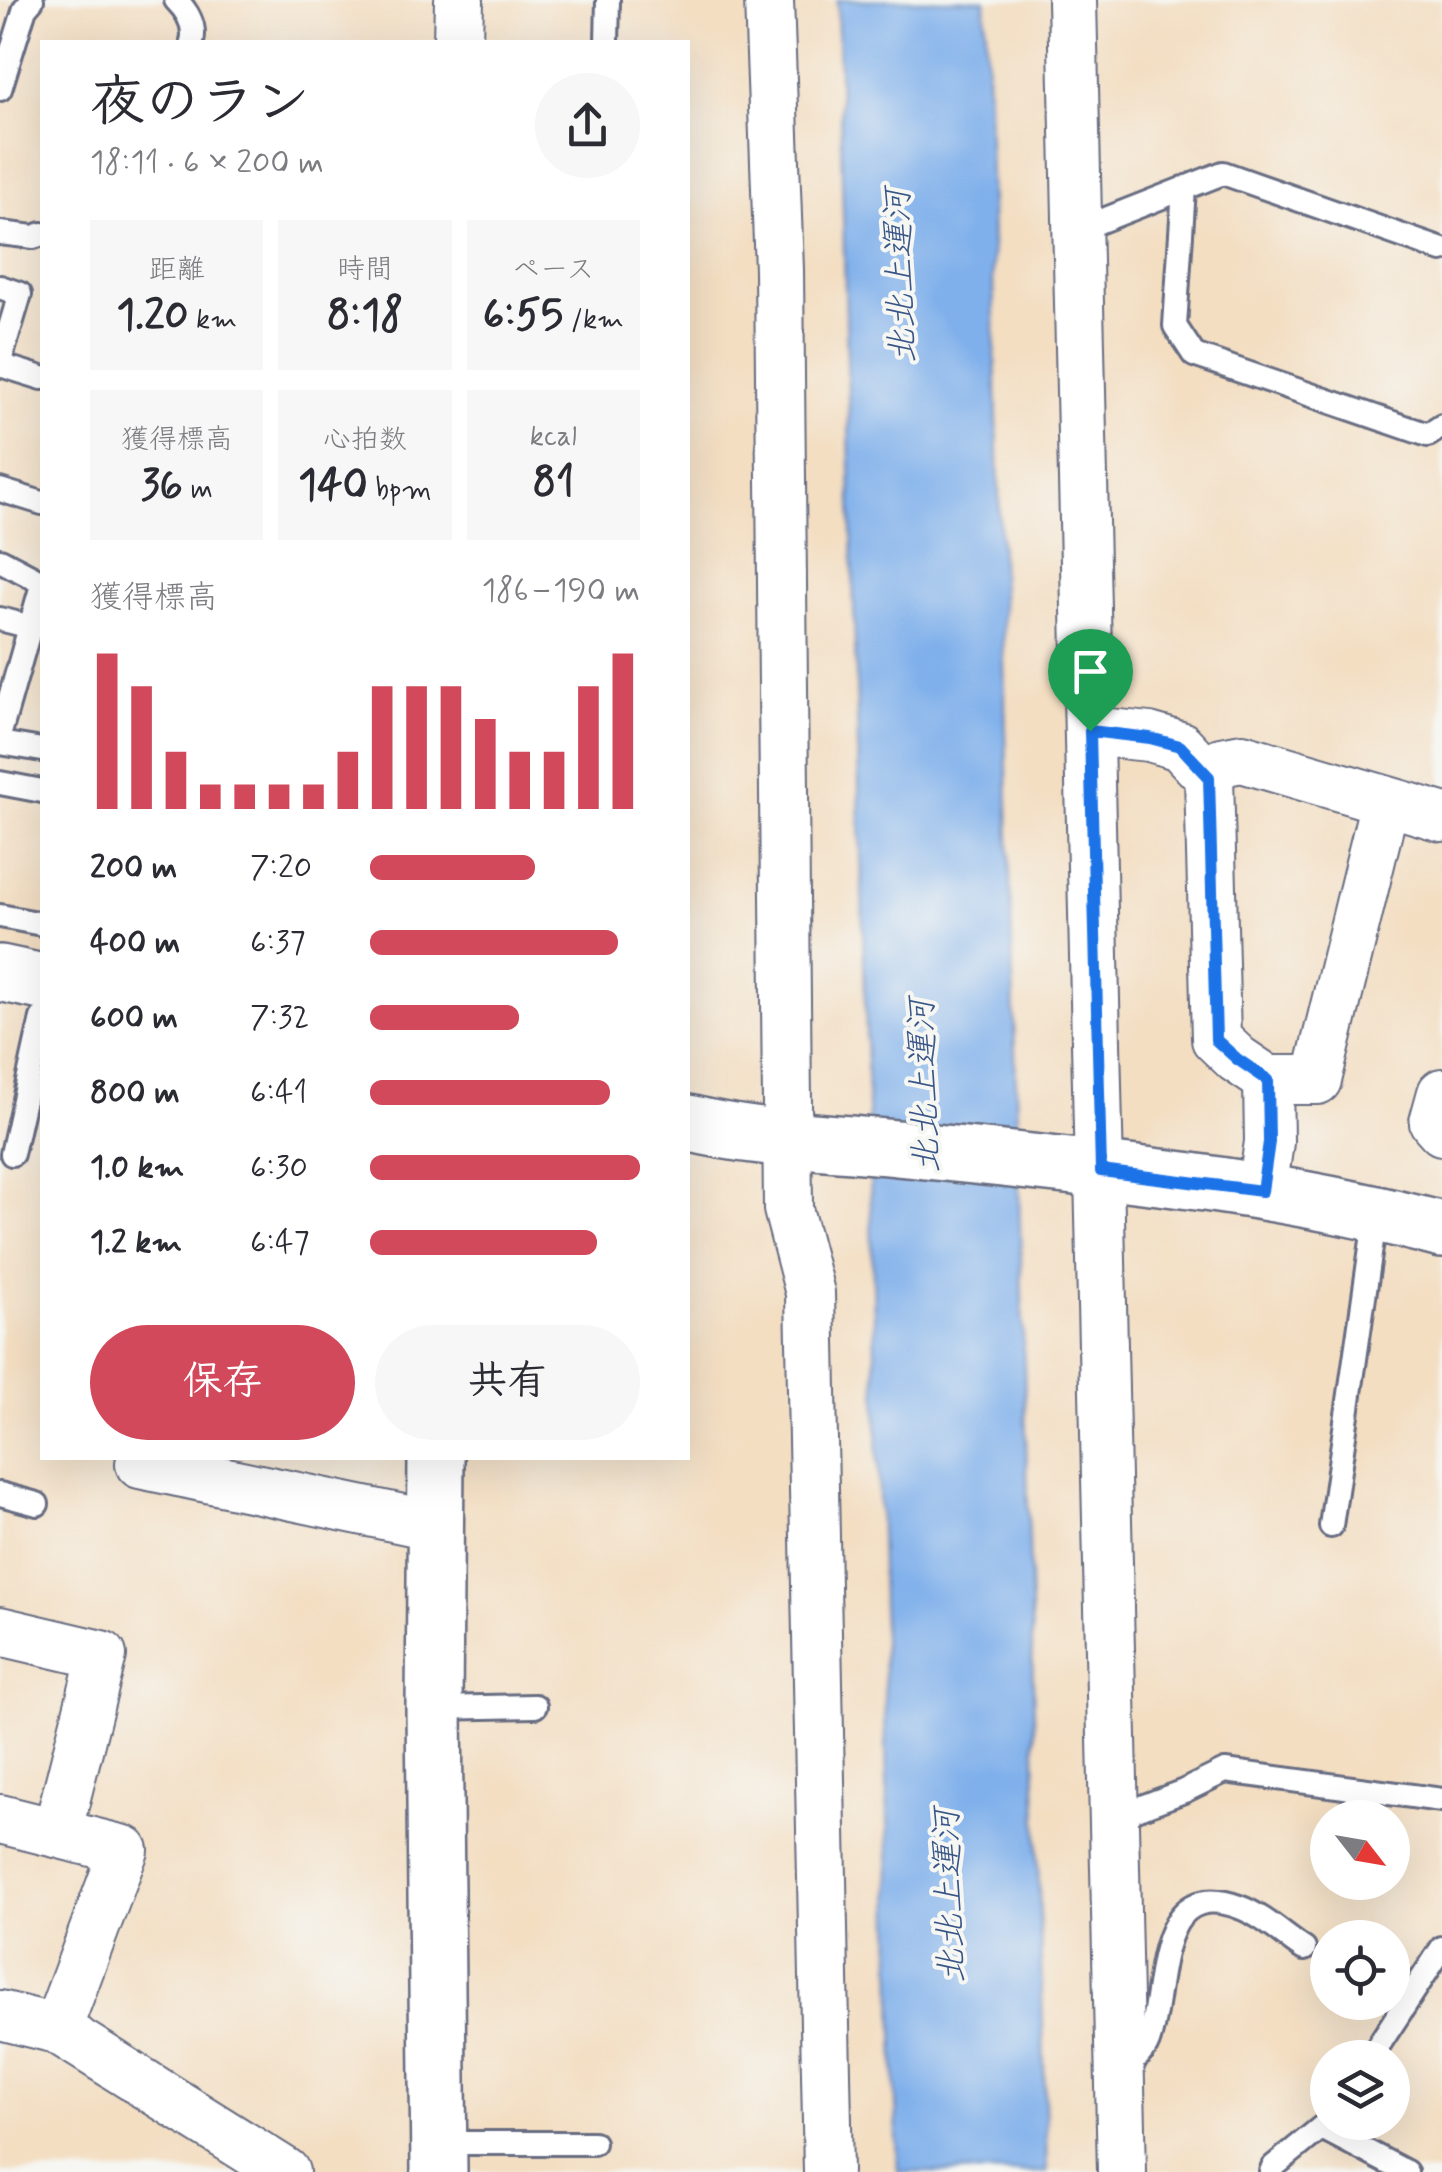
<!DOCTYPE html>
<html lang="ja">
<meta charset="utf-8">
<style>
body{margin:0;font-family:Mynerve,"Klee One",sans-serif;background:#f7f7f7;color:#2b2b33;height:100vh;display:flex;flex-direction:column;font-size:38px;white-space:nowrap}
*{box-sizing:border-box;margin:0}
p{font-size:32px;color:#7c7c81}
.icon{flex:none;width:55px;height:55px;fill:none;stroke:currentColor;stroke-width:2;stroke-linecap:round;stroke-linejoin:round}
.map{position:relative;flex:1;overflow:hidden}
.drawer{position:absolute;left:40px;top:40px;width:650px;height:1420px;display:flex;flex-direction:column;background:#fff;border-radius:0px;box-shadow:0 10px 40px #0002}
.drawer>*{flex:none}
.needle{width:65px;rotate:121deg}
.fabs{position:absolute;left:1310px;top:1800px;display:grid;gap:20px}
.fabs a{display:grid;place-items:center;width:100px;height:100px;border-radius:50%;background:#fff;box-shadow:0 10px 40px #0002;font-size:50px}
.pin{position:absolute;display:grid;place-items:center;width:85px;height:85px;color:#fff;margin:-102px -42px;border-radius:50% 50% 50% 0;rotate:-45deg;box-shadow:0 0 10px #0007}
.pin .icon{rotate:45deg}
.round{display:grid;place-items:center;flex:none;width:105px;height:105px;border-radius:52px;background:#f7f7f7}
.headline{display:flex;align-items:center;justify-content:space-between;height:170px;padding:0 50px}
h1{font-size:55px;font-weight:700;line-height:75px}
.stats{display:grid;grid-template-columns:repeat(3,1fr);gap:15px;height:170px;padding:10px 50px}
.stats div{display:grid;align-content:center;border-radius:0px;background:#f7f7f7;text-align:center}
.stats b{font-size:42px;font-weight:700}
.stats small{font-size:28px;font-weight:400}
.stats p{font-size:28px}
.chart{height:280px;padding:20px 50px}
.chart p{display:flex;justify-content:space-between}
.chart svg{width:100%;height:180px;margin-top:10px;stroke:#d1495b;stroke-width:6}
.action{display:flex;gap:20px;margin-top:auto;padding:20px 50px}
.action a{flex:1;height:115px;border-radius:60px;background:#d1495b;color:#fff;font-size:40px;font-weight:700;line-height:115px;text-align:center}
.action a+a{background:#f7f7f7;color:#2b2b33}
ul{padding:0 50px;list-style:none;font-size:32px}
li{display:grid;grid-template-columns:160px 120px 1fr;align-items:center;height:75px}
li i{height:25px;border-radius:12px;background:#d1495b}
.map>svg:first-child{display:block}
.water{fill:#80b0eb;stroke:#4e70a4;stroke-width:2.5}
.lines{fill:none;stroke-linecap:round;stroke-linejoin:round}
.service-casing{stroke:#676c81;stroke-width:28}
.minor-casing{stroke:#676c81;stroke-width:52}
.tertiary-casing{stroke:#676c81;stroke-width:60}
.service{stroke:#fff;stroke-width:22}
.minor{stroke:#fff;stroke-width:48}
.tertiary{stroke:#fff;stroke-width:55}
.route-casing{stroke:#fff;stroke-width:20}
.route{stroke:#1a73e8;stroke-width:12}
.labels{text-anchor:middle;stroke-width:8;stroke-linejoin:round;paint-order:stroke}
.water-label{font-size:35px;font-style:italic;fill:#395688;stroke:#f6f6f2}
</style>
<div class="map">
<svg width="1442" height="2172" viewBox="0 0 1442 2172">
<rect width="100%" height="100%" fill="#f6f6f2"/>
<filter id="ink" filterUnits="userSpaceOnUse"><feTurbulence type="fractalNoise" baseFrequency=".01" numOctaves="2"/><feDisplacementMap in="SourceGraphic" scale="20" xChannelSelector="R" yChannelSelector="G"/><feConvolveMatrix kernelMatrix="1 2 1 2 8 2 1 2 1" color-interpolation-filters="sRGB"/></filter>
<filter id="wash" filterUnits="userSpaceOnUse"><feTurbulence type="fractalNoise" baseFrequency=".0048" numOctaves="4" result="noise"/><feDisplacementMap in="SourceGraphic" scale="40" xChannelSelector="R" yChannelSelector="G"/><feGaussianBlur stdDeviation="2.25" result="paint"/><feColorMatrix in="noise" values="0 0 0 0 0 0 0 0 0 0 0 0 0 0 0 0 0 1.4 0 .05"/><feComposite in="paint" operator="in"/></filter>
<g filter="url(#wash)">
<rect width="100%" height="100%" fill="#f3dec2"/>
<path class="water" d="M837,0h148l62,2172h-149z"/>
</g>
<g filter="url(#ink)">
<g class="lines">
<defs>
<path id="service" d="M176,0c11,11 20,26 16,42
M607,42l1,-42
M0,89l25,-81 7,-8
M1184,188l-9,138 19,29 234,80 14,-9
M1078,230l145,-57 219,77
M0,233l34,4 8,-3
M0,287l20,7 -20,67
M0,365l42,13
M0,490l42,13
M0,560l42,22
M0,619l31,8
M0,733l42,-148
M0,743l42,7
M0,783l42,8
M0,916l42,8
M12,1154l30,-136
M0,1494l37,10
M1331,1526l45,-313
M434,1708l101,-2
M1115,1817l69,-26 41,-20 217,29
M1370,2058l72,-110
M1121,2067c13,-5 22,-12 27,-25 18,-48 3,-167 91,-135 23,8 45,29 65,42
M1324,2129l82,43
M440,2143h153
M1271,2172l2,-5 55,-45"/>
<path id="minor" d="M769,0l10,270 9,939 22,84 18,879
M1072,0l50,2172
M458,42l1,-42
M1090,731l59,6 31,9 29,31
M1385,802l-68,278h-49l-31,-21 -21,-20 -7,-262 12,-15 21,-4 200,59
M1442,1093l-8,29 8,9
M1262,1191l7,-49 -1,-62
M140,1464l296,62
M0,1631l102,24 -45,178
M0,1819l124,31 -67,179
M0,2015l57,14 228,143"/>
<path id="tertiary" d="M0,973l42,9
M688,1123c71,18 146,18 219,26 179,19 360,34 535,81
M436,1458l-2,250 5,464"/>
</defs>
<use href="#service" class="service-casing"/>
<use href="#minor" class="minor-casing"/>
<use href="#tertiary" class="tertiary-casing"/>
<use href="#service" class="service"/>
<use href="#minor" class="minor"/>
<use href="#tertiary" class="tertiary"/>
</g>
</g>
<g class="lines" filter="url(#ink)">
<defs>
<path id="route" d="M1090,731l60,7 30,8 29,31 7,263 21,19 31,21 1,62 -7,49 -161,-20z"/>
</defs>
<use href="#route" class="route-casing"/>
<use href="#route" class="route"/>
</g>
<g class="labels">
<g class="water-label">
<text transform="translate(899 276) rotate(-92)" y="12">北北上運河</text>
<text transform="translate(923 1086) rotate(-92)" y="12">北北上運河</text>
<text transform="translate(948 1896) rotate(-92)" y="12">北北上運河</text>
</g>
</g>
</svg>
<div class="fabs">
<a><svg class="needle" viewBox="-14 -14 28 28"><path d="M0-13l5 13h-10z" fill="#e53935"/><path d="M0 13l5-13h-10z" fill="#7c7c81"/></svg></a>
<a><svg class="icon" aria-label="locate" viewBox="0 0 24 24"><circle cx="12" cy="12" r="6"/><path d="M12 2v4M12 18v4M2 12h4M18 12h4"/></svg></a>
<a><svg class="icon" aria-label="layers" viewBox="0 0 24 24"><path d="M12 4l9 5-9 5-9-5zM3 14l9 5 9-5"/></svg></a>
</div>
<div class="pin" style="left:1090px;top:731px;background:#1e9e55"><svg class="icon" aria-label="arrive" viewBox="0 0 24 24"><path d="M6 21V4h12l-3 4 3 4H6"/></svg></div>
<section class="drawer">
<div class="headline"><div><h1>夜のラン</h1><p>18:11 · 6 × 200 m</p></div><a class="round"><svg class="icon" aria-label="share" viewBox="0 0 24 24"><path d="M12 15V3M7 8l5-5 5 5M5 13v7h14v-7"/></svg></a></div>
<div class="stats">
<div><p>距離</p><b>1.20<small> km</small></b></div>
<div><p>時間</p><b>8:18</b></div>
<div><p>ペース</p><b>6:55<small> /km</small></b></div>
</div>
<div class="stats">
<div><p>獲得標高</p><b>36<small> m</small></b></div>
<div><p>心拍数</p><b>140<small> bpm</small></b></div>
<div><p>kcal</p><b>81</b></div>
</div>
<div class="chart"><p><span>獲得標高</span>186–190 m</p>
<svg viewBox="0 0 160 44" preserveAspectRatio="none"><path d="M5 44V6M15 44V14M25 44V30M35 44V38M45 44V38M55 44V38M65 44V38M75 44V30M85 44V14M95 44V14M105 44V14M115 44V22M125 44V30M135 44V30M145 44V14M155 44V6"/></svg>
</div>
<ul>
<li><b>200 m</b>7:20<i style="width:61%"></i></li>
<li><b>400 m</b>6:37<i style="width:92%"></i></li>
<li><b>600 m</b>7:32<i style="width:55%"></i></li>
<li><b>800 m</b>6:41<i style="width:89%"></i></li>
<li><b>1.0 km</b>6:30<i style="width:100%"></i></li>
<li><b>1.2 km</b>6:47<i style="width:84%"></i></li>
</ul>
<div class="action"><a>保存</a><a>共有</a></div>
</section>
</div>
